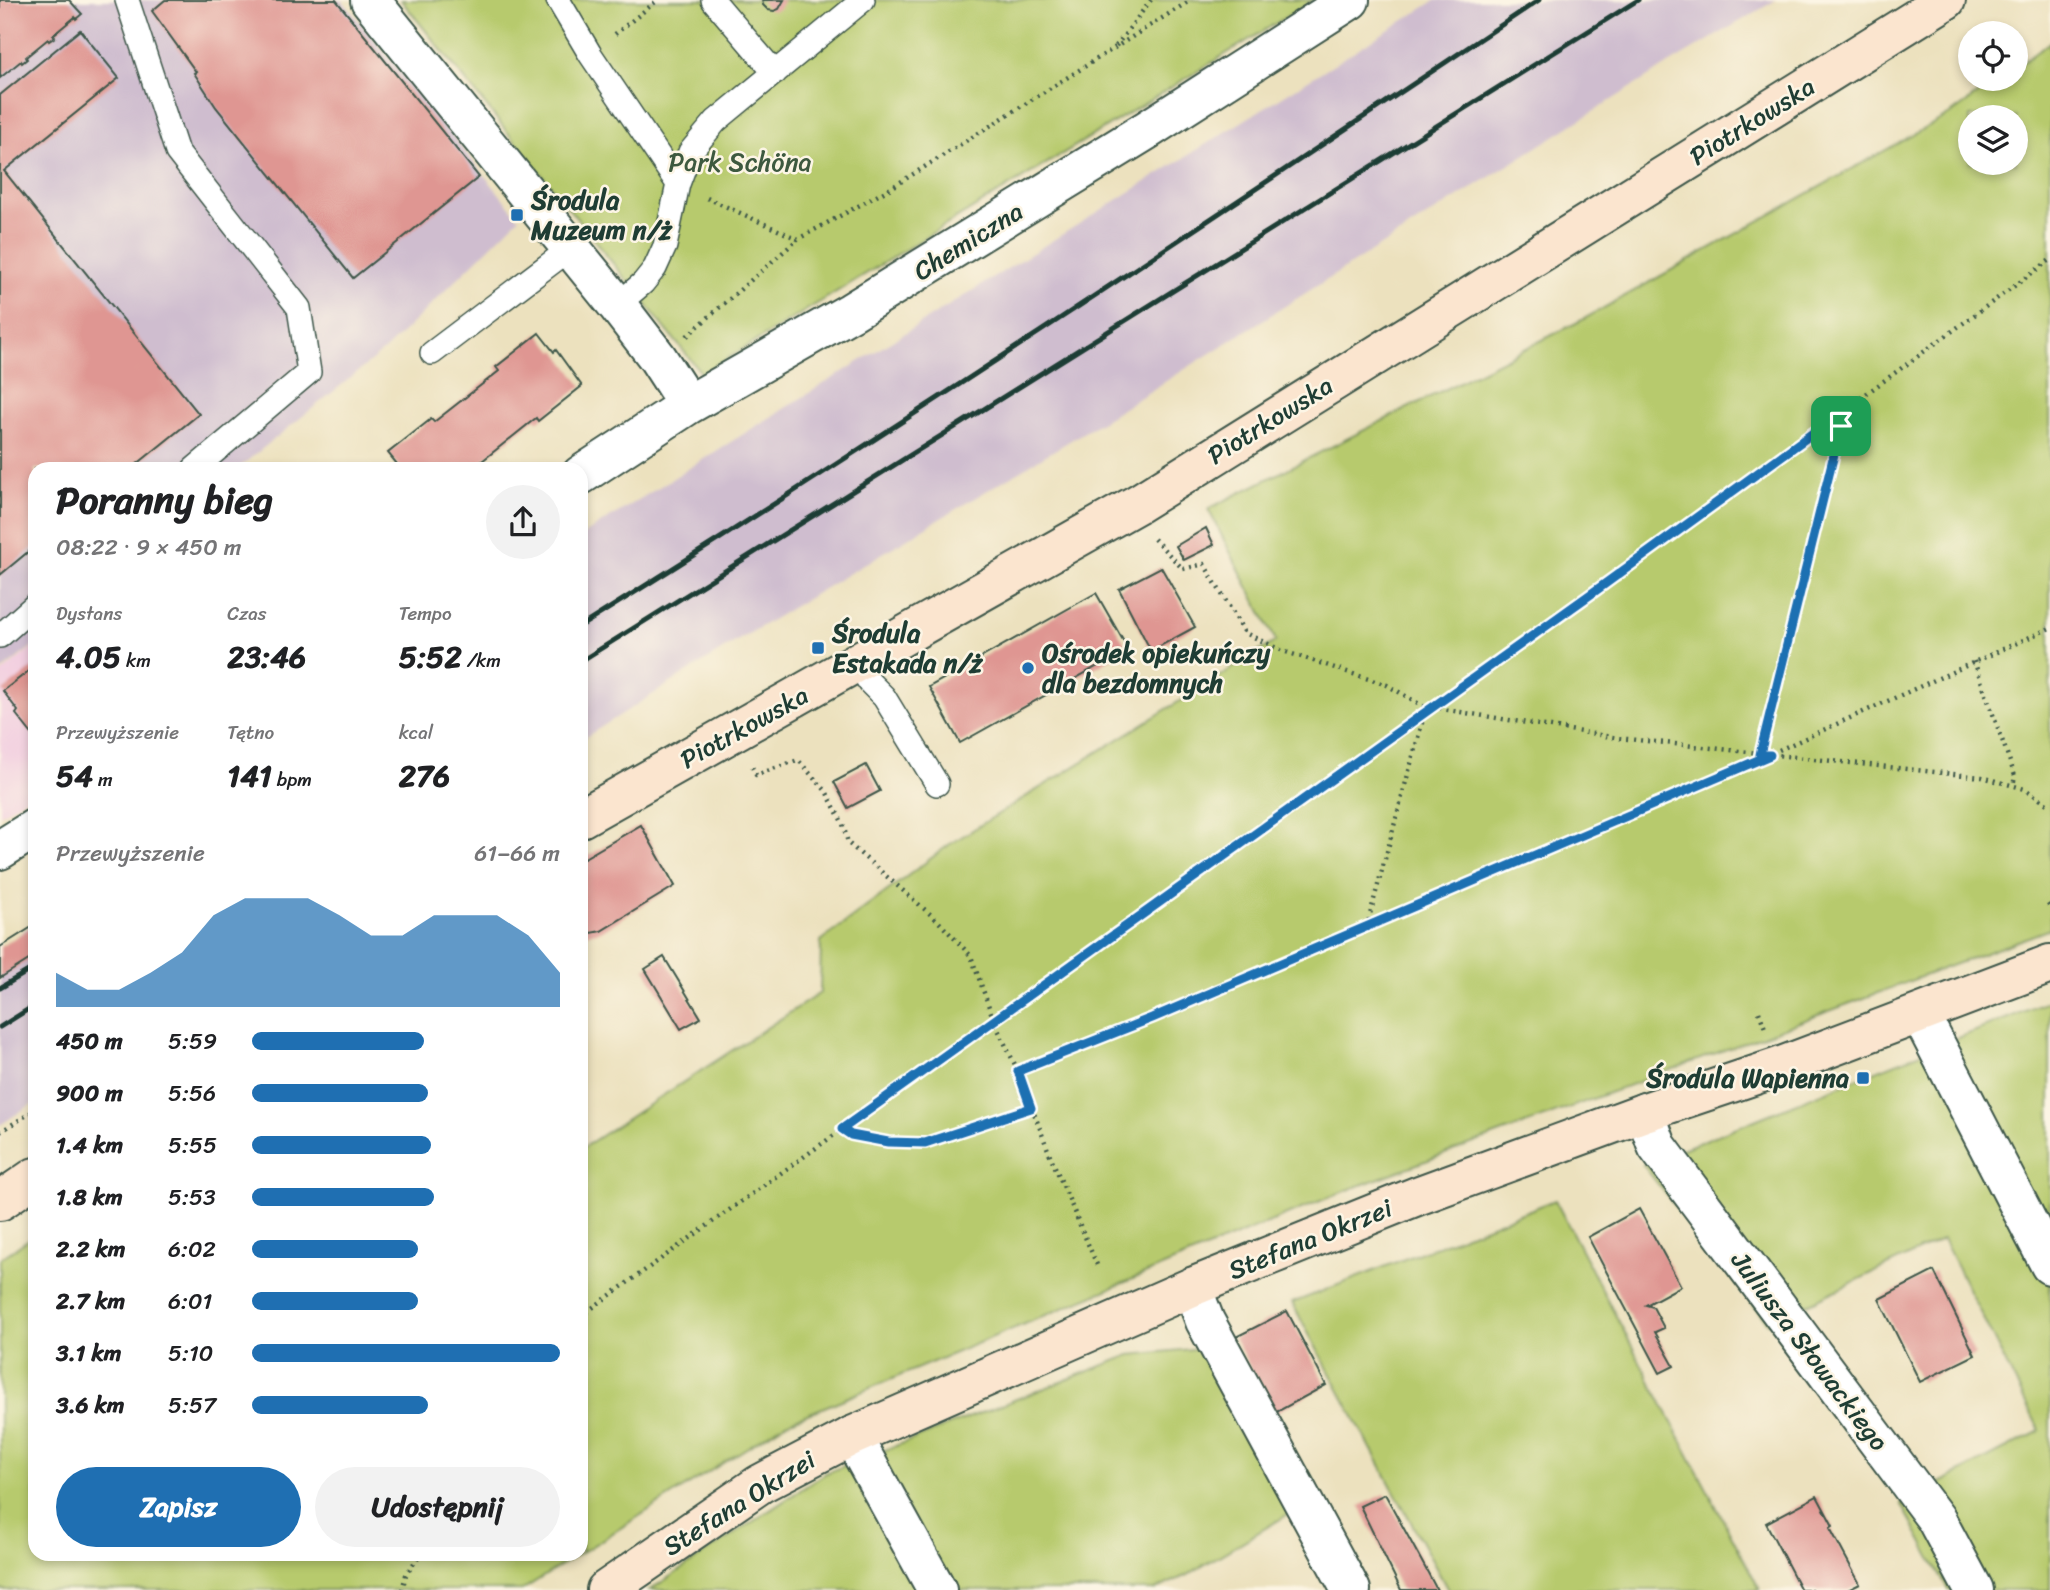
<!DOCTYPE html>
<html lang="pl">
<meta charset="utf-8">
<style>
body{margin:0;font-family:Sriracha,sans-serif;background:#f2f2f2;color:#202124;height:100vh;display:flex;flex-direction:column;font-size:26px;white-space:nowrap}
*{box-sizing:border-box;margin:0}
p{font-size:23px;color:#757577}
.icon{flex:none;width:38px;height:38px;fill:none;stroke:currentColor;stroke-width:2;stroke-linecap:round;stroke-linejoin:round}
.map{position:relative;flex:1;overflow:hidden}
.drawer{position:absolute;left:28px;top:462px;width:560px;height:1099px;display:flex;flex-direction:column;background:#fff;border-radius:21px;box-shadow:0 4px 10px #0003}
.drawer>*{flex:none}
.tools{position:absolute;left:1958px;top:21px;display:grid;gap:14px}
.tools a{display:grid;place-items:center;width:70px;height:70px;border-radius:50%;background:#fff;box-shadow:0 4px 10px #0003;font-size:35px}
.pin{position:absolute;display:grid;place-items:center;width:60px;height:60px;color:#fff;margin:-30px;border-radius:14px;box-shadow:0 4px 10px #0006}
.round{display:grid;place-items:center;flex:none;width:74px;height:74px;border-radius:37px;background:#f2f2f2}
.overview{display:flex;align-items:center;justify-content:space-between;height:119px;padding:0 28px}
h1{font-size:38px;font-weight:800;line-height:52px}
.figures{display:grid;grid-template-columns:repeat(3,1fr);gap:10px;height:119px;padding:7px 28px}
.figures div{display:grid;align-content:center}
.figures b{font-size:30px;font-weight:800}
.figures small{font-size:19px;font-weight:400}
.figures p{font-size:19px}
.chart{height:196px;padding:14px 28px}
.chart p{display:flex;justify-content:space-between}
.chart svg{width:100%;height:126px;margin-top:7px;fill:#1f6fb2;opacity:.7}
.action{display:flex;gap:14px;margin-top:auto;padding:14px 28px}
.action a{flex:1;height:80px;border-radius:42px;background:#1f6fb2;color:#fff;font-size:28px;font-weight:800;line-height:80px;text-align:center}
.action a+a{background:#f2f2f2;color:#202124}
ul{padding:0 28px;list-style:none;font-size:23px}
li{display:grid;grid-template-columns:112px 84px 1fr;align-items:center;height:52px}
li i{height:18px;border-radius:9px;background:#1f6fb2}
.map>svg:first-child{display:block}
.built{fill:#f2cfe0}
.industrial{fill:#cfbdcf}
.green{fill:#b7ca6d;stroke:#6b8450;stroke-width:2;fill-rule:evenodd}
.building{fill:#df9692}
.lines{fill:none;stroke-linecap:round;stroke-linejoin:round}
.lane-casing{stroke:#3e5649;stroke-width:26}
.street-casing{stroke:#3e5649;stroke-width:42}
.secondary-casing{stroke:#3e5649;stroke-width:42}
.path{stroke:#3e5649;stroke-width:4.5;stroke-dasharray:2 5;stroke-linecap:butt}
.lane{stroke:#fff;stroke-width:23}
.street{stroke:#fff;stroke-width:38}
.secondary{stroke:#fbe5cf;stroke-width:38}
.rail{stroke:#1f3d34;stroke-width:5}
.route-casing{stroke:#fff;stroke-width:14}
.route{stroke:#1f6fb2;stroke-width:9}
.poi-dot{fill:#1f6fb2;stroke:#fcf5e5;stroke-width:2.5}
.labels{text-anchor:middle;stroke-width:5;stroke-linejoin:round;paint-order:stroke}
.street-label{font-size:26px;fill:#1f3d34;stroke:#fcf5e5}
.park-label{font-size:26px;fill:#3d593f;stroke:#fcf5e5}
.poi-label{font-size:26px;font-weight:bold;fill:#1f3d34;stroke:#fcf5e5;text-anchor:start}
</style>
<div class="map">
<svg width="2050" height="1590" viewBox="0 0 2050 1590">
<rect width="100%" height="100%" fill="#fcf5e5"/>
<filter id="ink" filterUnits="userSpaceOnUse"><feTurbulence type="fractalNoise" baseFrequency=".0143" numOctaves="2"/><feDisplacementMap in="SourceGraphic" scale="14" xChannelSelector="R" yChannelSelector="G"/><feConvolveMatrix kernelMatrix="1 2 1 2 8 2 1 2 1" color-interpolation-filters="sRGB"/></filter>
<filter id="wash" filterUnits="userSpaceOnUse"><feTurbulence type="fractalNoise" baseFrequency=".00686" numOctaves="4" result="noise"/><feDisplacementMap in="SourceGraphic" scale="28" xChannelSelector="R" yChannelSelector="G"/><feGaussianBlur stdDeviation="1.57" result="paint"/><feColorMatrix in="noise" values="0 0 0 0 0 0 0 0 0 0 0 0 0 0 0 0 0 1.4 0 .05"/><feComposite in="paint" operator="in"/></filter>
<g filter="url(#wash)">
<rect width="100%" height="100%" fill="#ece1be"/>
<path class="built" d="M35,645v147l-35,23v-141z"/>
<path class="industrial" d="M0,0h342l177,218 -134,132 -148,119h-202v175l-35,28z
M1436,0h340l-104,62 -566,357 -371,223 -154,98v-204z
M35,922v180l-35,23v-175z"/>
<path class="green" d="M401,0h913l-612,374z
M2050,42v887l-708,263 -556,231 -205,130v-404l239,-156 1,-52 129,-97 326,-203 -68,-132 374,-189 370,-207 47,-34h17v-12zM1970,117h46v46h-46z
M2050,1001v589h-102l-47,-87 139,-72 -97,-192 -175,84 -125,-158z
M1555,1200l205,390h-312l-156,-287z
M35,1235v319h544l-57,36h-522v-331z
M1202,1348l87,166 -102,61 -32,15h-505l176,-117 304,-118z"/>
<g id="blocks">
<path class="building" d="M0,0h69l13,14 -6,5 -1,-2 -22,18 2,2 -6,4 -1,-2 -22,18 1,2 -5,4 -1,-2 -21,17z
M165,0h171l143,177 -126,101 -137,-171 -22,-34 2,-1 -44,-61z
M762,0h22l-5,9 -5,2 -6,-1 -5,-5z
M80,30l39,48 -115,93 195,243 -68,55h-96v77l-35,29v-480z
M539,333l15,19 2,-2 26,36 -44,35 -2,-3 -64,51h-71l-13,-16 43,-34 3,3 65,-51 -3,-4z
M1206,528l8,17 -30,15 -8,-14z
M1161,567l34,60 -44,24 -32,-62z
M1096,593l32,56 -168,94 -31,-56z
M35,666v72l-19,-24 2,-3 -15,-20z
M866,765l14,26 -32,17 -14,-26z
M641,825l34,61 -74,45 -20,4v-75z
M35,925v31l-35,22v-31z
M664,957l37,61 -20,11 -36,-60z
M1639,1209l42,77 -35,19 7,2 11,21 -9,4 19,34 -14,7 -72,-136z
M1934,1271l41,84 -55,27 -41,-83z
M1287,1311l39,74 -51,28 -41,-75z
M1385,1494l43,79 9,17h-36l-41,-84z
M1817,1496l16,30 -3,2 30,56 -12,6h-47l-35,-67z"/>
</g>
</g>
<g filter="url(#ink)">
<use href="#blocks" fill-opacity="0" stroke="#3e5649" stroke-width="2"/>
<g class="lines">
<defs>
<path id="lane" d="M127,0l50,152 122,156 10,64 -115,97
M558,0l32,54 88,130
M713,0l62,73
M617,305l26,-22 12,-15 10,-22 13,-62 12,-32 26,-31 147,-121
M432,353l139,-105
M0,636l35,-31
M857,663l13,20 14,14 53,87"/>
<path id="street" d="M370,0l247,305 40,52 31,48
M581,475l107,-70 163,-93 296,-182 203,-130
M0,850l35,-22
M1920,1014l130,251
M1645,1112l12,34 279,373 38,71
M1192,1287l13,34 146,269
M852,1436l85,154"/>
<path id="secondary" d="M581,818l558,-315 807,-503
M0,1201l35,-24
M606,1590l154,-106 92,-48 340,-149 225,-91 228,-84 134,-45 271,-103"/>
</defs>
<use href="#lane" class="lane-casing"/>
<use href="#street" class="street-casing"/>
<use href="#secondary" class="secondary-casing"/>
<path class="path" d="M615,34l43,-34
M1116,46l35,-46
M707,198l91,41 93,-51 300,-188
M687,336l111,-97
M1154,539l29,30 21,-5 41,69 38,18 104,34 41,24
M1974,661l41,115 -2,10
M1434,704l8,5 176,29 364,39 43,12 25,17
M1761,755l80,-329 -6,-9
M752,767l4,8 42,-15 28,31 17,33 5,19 89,77 34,36 23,65 24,50 32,84 47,110
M2048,904l2,3
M1369,927v-9l53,-195 -4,-7
M1759,1012l7,19
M1018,1071l134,-53 518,-219 380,-171
M842,1129l9,6 37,7 37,1 106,-35
M0,1132l35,-22
M581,1316l1010,-722 459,-334
M402,1590l4,-15 14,-21"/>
<use href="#lane" class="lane"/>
<use href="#street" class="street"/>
<use href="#secondary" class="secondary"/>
<path class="rail" d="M581,626c324,-202 641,-414 958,-626
M581,661l1057,-661
M0,988l35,-21
M0,1027l35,-22"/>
</g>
</g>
<g class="lines" filter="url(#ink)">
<defs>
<path id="route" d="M1835,417l6,9 -80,324 -1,5h10l-618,263 -134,53 13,37 -106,35 -37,-1 -37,-7 -9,-6 749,-535z"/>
</defs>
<use href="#route" class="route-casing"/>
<use href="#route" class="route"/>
</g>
<g class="poi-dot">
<rect x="510" y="208" width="14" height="14" rx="3.5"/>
<rect x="811" y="641" width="14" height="14" rx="3.5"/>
<circle cx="1028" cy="668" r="7"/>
<rect x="1856" y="1071" width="14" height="14" rx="3.5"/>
</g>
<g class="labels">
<g class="street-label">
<text transform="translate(1752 121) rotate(-32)" y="9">Piotrkowska</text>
<text transform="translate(968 241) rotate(-32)" y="9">Chemiczna</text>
<text transform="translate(1270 420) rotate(-32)" y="9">Piotrkowska</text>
<text transform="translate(744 727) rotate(-29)" y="9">Piotrkowska</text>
<text transform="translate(1310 1239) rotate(-22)" y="9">Stefana Okrzei</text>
<text transform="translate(1810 1351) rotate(53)" y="9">Juliusza Słowackiego</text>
<text transform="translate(739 1503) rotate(-32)" y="9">Stefana Okrzei</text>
</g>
<g class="park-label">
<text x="740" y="171">Park Schöna</text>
</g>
<g class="poi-label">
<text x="531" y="209">Środula<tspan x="531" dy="30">Muzeum n/ż</tspan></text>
<text x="832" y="642">Środula<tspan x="832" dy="30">Estakada n/ż</tspan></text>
<text x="1042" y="662">Ośrodek opiekuńczy<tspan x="1042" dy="30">dla bezdomnych</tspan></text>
<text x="1849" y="1087" text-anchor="end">Środula Wapienna</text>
</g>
</g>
</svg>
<div class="tools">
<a><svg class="icon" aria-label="locate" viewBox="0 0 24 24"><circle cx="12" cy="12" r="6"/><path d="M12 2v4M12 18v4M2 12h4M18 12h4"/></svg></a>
<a><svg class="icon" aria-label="layers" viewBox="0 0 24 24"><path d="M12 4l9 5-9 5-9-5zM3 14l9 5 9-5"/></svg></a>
</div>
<div class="pin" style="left:1841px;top:426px;background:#1e9e55"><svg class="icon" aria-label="arrive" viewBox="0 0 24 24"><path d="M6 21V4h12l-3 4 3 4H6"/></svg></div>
<section class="drawer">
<div class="overview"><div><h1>Poranny bieg</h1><p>08:22 · 9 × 450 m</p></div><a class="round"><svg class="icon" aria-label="share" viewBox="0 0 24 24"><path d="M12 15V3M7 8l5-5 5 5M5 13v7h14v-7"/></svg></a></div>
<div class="figures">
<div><p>Dystans</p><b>4.05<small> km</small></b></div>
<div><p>Czas</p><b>23:46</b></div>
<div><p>Tempo</p><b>5:52<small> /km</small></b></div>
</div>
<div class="figures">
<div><p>Przewyższenie</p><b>54<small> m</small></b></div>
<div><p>Tętno</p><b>141<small> bpm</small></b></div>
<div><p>kcal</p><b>276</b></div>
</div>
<div class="chart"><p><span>Przewyższenie</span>61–66 m</p>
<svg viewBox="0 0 160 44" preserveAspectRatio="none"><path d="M0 44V32L10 38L20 38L30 32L40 25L50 12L60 6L70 6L80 6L90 12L100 19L110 19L120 12L130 12L140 12L150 19L160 32V44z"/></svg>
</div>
<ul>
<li><b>450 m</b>5:59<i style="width:56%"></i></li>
<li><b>900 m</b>5:56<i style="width:57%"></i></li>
<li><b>1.4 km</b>5:55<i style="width:58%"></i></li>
<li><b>1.8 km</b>5:53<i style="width:59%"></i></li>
<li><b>2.2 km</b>6:02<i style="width:54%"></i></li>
<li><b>2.7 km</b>6:01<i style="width:54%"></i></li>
<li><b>3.1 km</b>5:10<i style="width:100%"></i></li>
<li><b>3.6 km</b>5:57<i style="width:57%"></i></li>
</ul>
<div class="action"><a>Zapisz</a><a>Udostępnij</a></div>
</section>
</div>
